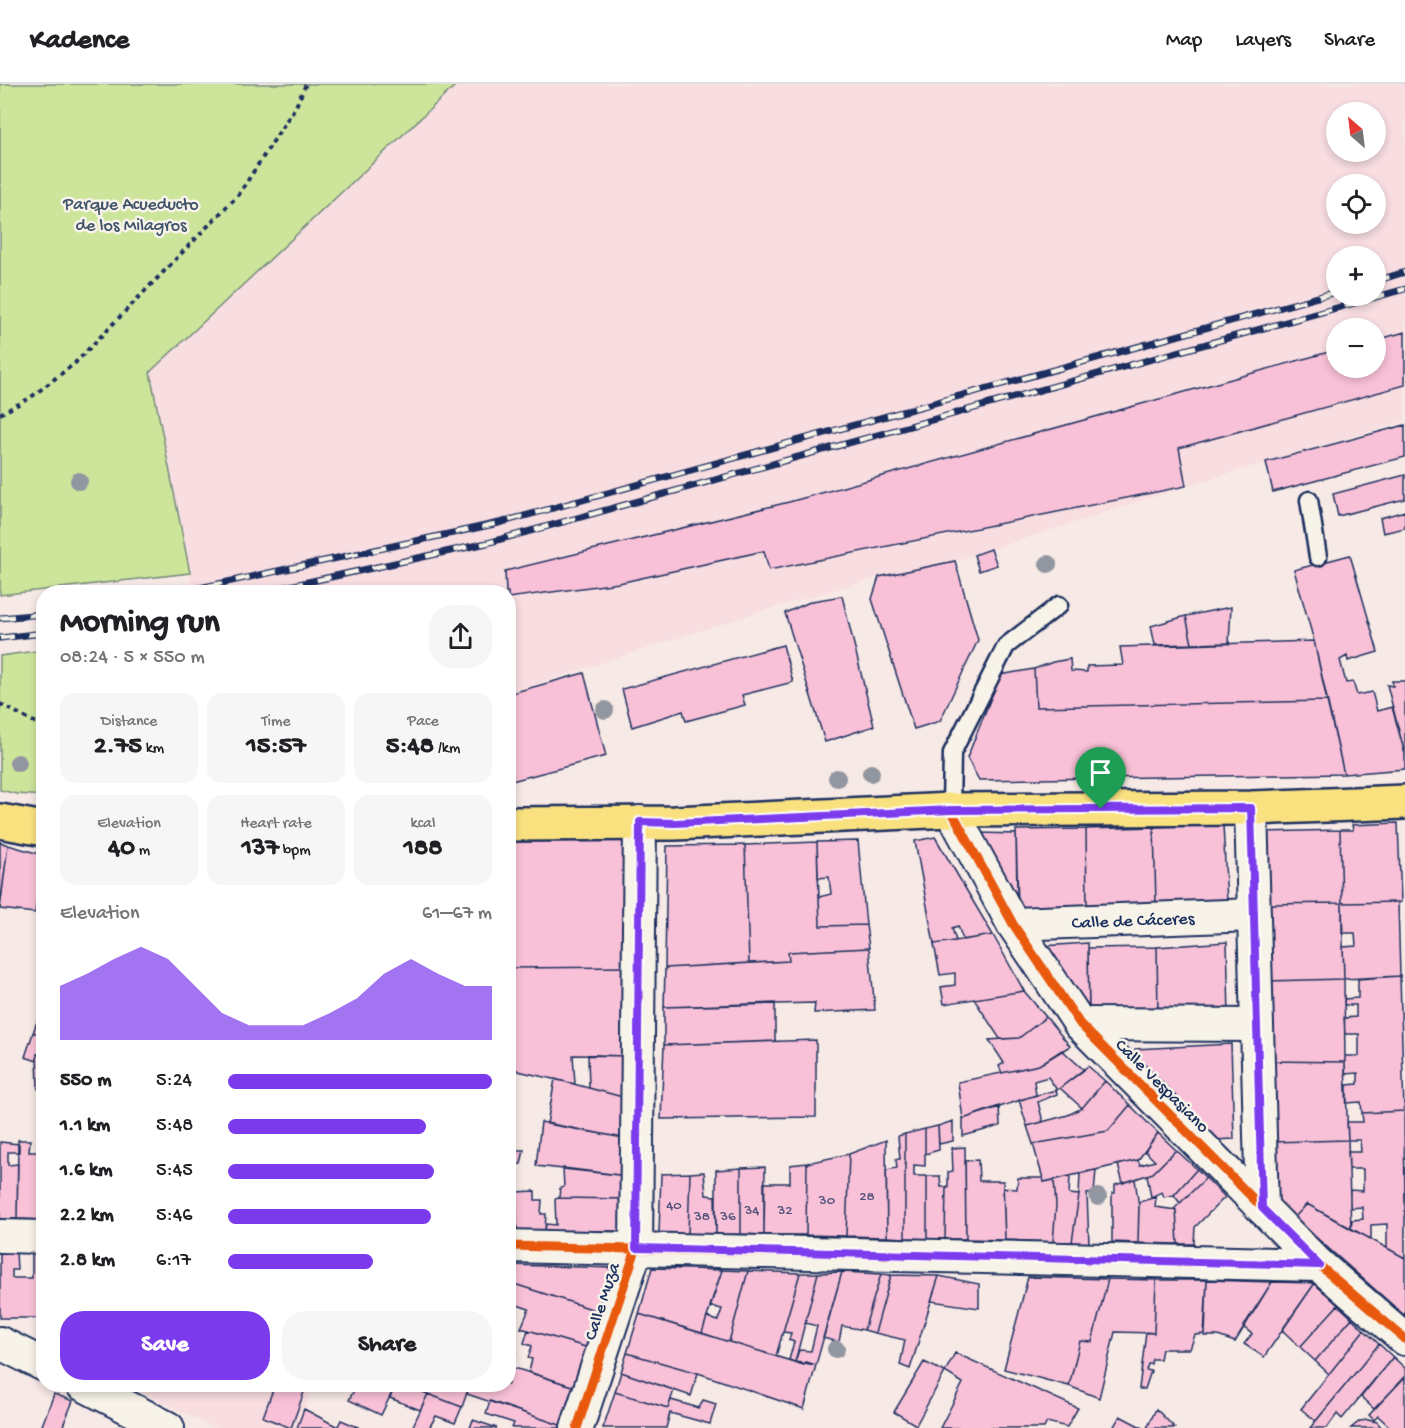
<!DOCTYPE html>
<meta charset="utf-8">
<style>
body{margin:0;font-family:"Gochi Hand",sans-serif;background:#f6f6f6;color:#202124;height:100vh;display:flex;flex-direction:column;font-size:22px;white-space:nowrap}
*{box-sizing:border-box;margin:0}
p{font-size:20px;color:#757577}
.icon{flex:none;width:33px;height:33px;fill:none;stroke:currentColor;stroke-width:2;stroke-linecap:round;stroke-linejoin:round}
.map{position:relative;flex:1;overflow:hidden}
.details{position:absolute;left:36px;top:501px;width:480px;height:807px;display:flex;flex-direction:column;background:#fff;border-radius:24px;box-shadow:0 3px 9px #0003}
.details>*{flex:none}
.needle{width:39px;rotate:332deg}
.controls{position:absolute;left:1326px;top:18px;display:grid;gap:12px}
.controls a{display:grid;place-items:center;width:60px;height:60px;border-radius:50%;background:#fff;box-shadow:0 3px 9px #0003;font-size:30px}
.pin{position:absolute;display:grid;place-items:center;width:51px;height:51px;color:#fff;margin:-62px -26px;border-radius:50% 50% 50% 0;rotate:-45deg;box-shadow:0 0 6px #0007}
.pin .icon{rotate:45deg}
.round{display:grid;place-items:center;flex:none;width:63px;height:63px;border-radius:24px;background:#f6f6f6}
.head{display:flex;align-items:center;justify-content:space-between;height:102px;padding:0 24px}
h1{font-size:33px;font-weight:700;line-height:45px}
.figures{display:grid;grid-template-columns:repeat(3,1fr);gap:9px;height:102px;padding:6px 24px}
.figures div{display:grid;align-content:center;border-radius:15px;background:#f6f6f6;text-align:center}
.figures b{font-size:26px;font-weight:700}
.figures small{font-size:16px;font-weight:400}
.figures p{font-size:16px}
.chart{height:168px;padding:12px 24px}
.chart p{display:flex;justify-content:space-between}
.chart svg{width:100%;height:108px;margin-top:6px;fill:#7c3aed;opacity:.7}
.button{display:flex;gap:12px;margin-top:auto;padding:12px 24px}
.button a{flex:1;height:69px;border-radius:24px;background:#7c3aed;color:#fff;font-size:24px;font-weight:700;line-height:69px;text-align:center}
.button a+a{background:#f6f6f6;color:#202124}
ul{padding:0 24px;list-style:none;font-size:20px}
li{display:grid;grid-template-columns:96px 72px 1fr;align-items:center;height:45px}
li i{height:15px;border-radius:8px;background:#7c3aed}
header{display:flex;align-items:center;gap:36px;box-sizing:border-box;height:84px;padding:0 30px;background:#fff;border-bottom:2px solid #e0e0e0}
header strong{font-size:28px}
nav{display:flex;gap:33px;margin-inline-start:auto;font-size:21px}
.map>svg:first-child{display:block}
.built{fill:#f8dde1;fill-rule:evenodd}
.green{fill:#cde59b;stroke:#748a7c;stroke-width:1.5}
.building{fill:#f9c1d7;stroke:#1b2f5e;stroke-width:1.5}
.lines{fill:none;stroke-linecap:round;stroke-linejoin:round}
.service-casing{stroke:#1b2f5e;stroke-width:21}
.minor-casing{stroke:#1b2f5e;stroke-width:36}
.primary-casing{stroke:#1b2f5e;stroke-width:38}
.path{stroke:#1b2f5e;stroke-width:4;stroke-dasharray:4.5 4.5;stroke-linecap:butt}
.service{stroke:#f7f3e8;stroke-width:16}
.minor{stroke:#f7f3e8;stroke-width:32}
.primary{stroke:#fae180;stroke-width:33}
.rail-casing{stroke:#1b2f5e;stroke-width:7}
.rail{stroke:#f7f3e8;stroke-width:4.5;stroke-dasharray:14;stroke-linecap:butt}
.cycleway-casing{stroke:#f7f3e8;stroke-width:13}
.cycleway{stroke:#e8590c;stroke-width:9}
.tree{fill:#9296a1}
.route-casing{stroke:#fff;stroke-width:12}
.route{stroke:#7c3aed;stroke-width:8}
.labels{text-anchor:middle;stroke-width:5;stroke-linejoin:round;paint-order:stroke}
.number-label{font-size:15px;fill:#52547c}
.park-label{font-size:18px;fill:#3f536a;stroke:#f7f3e8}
.street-label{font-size:18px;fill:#1b2f5e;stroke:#f7f3e8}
</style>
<header>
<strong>Kadence</strong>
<nav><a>Map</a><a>Layers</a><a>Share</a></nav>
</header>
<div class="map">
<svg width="1405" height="1344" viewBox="0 0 1405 1344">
<rect width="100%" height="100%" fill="#f7e9e5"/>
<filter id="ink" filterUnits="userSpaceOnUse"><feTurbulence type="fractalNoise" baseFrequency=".0167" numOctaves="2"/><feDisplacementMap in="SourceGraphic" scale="12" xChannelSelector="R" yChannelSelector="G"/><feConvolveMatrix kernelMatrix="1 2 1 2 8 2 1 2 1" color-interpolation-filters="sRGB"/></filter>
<g filter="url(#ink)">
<path class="built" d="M457,0h948v337l-219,65 -231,75 -76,16 -118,34 -252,82 -1,-101h-315l-43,-220zM1336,28h40v40h-40zM1336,100h40v40h-40zM1336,172h40v40h-40zM1336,244h40v40h-40z
M129,1301h185l-17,43h-82z"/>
<path class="green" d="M0,0h457l-307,288 40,201 -190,22z
M43,566v146l-26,-2 -17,-4v-134z"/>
<path class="building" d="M1405,248v53l-226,63 7,38 -417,84 -5,-19 -145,32 -111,15v-6h-2l-1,-21 284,-69 547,-152v18h40v-28z
M1405,341v32l-132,35 -7,-30z
M1405,391v24l-67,17 -5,-22z
M1405,427v17l-22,5 -3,-15z
M991,465l6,16 -18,6 -5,-16z
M1350,471l28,97 -30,9 -1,-5 -7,4 6,23 7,-1 4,13 15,-3 5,19 15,-4 13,47v15l-61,5 -30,-133 -20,-71z
M955,477l23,79 -38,81 -26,8 -42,-130 7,-22z
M842,512l32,130 -49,16 -40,-129 27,-12z
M1231,523l-2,36 -37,1 -6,-28z
M1186,532l6,28 -37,1 -4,-19z
M1314,557l13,60 -291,6 -2,-38 19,-7 17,-3 1,12 16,1v-6l36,-1 -3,-18z
M783,561l10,37 -51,13 3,10 -59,16 -3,-10 -51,16 -10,-38z
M1034,585l2,38 291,-6 17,73 -365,6 -12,-22 33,-83z
M584,589l22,83 -98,26v-88z
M1392,597h13v73l-18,-69 6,1z
M1398,739l3,79 -59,1 -2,-73h13l-1,-5z
M1223,740l4,79 -71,1 -2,-77z
M1154,743l2,77 -69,2 -1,-77z
M623,744l6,139 -121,1v-136z
M1086,745l1,77 -69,3 -2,-79z
M1340,746l2,73 -76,1 -2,-72z
M978,749l38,1 1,60 -9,-1z
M935,753l58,98 -30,5 -5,-14 -6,2 4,13 -22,3 -19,-103z
M858,757l8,84 -46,1 -1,-29 12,-3 -2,-17 -11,1 -1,-36z
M0,758l8,3 -8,62z
M817,758l3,84 46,-1 3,23 -81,4 1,9 -40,2 -4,-118z
M8,761l35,10 -8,58 -35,-4z
M745,761l4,118 -84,5 2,-122z
M1398,818l2,74 -56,3 -1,-32 13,-1 -1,-13h-13v-30z
M1342,819l2,76 -77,2 -1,-77z
M993,851l31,56 -80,13 -3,-17 14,-2v-12l-15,2 -6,-31z
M1227,858l2,72 -71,2 -1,-69z
M1088,859l1,65 -12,1 -35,-63z
M1157,863l1,69 -69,1 -1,-69z
M869,864l6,62 -61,3 1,-10 -151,4 1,-39 124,-7 -1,-9z
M629,883l1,89 -57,-1 2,29 -57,-13 -10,-12v-91z
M1400,892l4,135 -42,2 -1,-11 -14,1v-18l11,-1v-11l-13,1v-18h14v-22h-14l-1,-16 12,-1v-12h-12v-6l14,-1v-19z
M1344,895l1,83 -76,-1 -2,-80z
M1024,907l22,26 -27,21 -19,1 -26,-40z
M775,919v38l-111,4v-38z
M1046,933l24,29 -31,19 -37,8 -3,-7 5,-3 -15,-23 30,-2z
M38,935h6v13l-11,1z
M44,948v21l-7,1v7l-12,-4 8,-24z
M816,956v77l-155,2 3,-74z
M1231,960l3,95 -22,1 -77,-72v-19z
M1062,966l22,20 -24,18 -3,2 -9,-13 -14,4 2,14 -73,24 -5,-37 81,-17z
M37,970h7v35h-6z
M588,971l42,1v43l-41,-11z
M1269,977l76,1 3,78 -77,2z
M1088,982l17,15 -23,27 -22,-20z
M555,995l75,20 -1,40 -82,-15z
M1105,997l25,24 -22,26 -75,13 -6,-18 41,-11 14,-7z
M1056,1006l1,4 -19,8 5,20 -16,4 -8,-26z
M1130,1021l28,28 -20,27 -94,22 -11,-38 75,-13z
M999,1022l1,20 -37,10v-17z
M1404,1027l1,96v51l-18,-10v-24l-16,1v14l-20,-10 1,-9 11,-1 -1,-12 -12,1v-18l13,1v-22h-14l-1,-17h13l-1,-12h-12l-1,-18h16l-1,-9z
M953,1037v20l-14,3 -1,-18z
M541,1038l88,17 -2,37 -91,-10z
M938,1042l1,24 -14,4v-25z
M925,1045v37l-11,-1v11h13v63l-22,-1v-104z
M1158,1049l18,17 -23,23 -30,10 -5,-18 20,-5 2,5 15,-4 -10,-10z
M905,1050v104l-18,-1 -1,-67 11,-2 -1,-9h4l-2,-23z
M18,1056h12l-1,12h14l-1,68 -25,-1z
M886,1056l1,97 -41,-1 3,-82z
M1348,1056l3,89 -44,-25 -13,14 -23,-22v-54z
M0,1058l19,2v8h-11v13l10,-1 -1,55h-17z
M965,1063l1,92h-21l1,-52 2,1v-16l5,-1 -1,-23z
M514,1066h10l-3,14h-5l1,67 -9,-1v-69l5,-1z
M1176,1066l21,19 -23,26 -10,2 -2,-5 -11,5 -4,-22 6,-2z
M43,1068h1v68h-2z
M849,1070l-3,82 -40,-1 1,-72z
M978,1076l1,21h24l2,59 -39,-1 -1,-78z
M807,1079l-1,72h-42v-52h26v-18z
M765,1083l-1,68 -23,-1v-66z
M563,1084l64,8v23l-68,-1 1,-10 4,-1z
M741,1084v66l-25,1v-65z
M1197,1085l9,9 -26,25 -6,-8z
M1096,1086l-2,23 -7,1 2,50 -17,-2 7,-47 1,-22z
M704,1088l2,23 9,1 1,39 -28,-1 2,-61z
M690,1089l-2,61 -29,-1 2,-59z
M927,1092h13l1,11h5l-1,52h-18z
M1070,1092l-1,18 10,1 -7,47h-19l3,-37 -2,-25z
M1018,1094h25l1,4 10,-2 2,25 -3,37 -48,-2 -2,-52 14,1z
M1206,1094l19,19 -30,30 -1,17h-16l-2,-34 -2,-1z
M1135,1095l4,28 -1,36 -26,-1v-49h3v-8z
M535,1107v9h7l-1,14h5l-1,17h-28l-1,-39z
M1156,1113l-1,10 21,3 2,34 -40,-1 1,-41z
M559,1114l68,1v32h-82l1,-7 10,1 -1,-26z
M1307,1120l98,54v58l-111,-98z
M0,1168h16l1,18h-5v8h20v-26h12v66h-44z
M510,1181l105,3 -14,44 -93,-30z
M652,1184l70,2 -20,63 -63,-19z
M722,1186l26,1 -19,71 -27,-9 5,-16 11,4 4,-12 -12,-3z
M748,1187l52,2 -24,83 -47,-14z
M842,1188l-26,93 -21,-3 4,-12 12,1 6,-25 -12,-3 13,-50z
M842,1188l39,2 -17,56 -22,-4 -3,16 -16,-4z
M800,1189h18l-23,89 -6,-2 5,-18 -5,-2 2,-7 -8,-1z
M881,1190l10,1 -16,58 -11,-3z
M891,1191l48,1 -29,93 -10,-4 5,-25 -30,-7z
M939,1192l40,8v24l-48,-7z
M1028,1193l80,2 -16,63 -12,-1 -11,45 -65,-17z
M1108,1195l48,1 -2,53 -39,-1 -16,66 -30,-12 11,-45 12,1z
M1156,1196h51l-2,54 -10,1 -5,14h-28l-2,10h-8l-1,5h-3l-2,6 5,1 -6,18h-6l7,-57 8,1z
M1207,1196l65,2 -37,60 -17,-6h-14z
M508,1198l93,30 -12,36 -68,-20 8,-19 -18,-6 -3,7z
M1272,1198l43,1 -51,74 -20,-13 8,-10 -9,-7z
M1315,1199l23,22 -38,42 -18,-17z
M1338,1221l14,13 -37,43 -15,-14z
M639,1230l165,51 2,-3 10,3 -12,44 -106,-36 -71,-20z
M1352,1234l12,12 -35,44 -14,-13z
M528,1246l61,18 -14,39 -46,-15 3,-13 -4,-1 4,-12 -8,-3z
M1364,1246l15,14 -63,77 -15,-12z
M1379,1260l14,13 -51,62 -5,-5 -10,14h-17z
M508,1267l8,2 -5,14 -3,-1z
M627,1269l71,20 -7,23 -70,-24z
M955,1269l123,55 -11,19 -20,-5 -3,6h-104l23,-45 -18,-11z
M1393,1273l12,11v9l-31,32 -13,-12z
M924,1278l21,10 -29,53 -22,-13z
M508,1282l67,21 -12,39 -96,-32 3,-10h38z
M621,1288l53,18 -6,18 -53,-16z
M1405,1293v51h-14l-13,-12 -4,4 -5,-5z
M275,1300h32l-16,44 -28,-11z
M357,1300h39l-15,31 -32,-15z
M396,1300h6l26,10 -8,16 -30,-12z
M402,1300h20l-2,7z
M422,1300h48l-8,23 -42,-16z
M615,1308l53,16 3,-8 28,8 4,-8 13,4 -6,20 -40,-11 -4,15h-63z
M54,1310l19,7 -11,27h-21z
M428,1310l34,13 -7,16 -19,-7 -7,12h-17z
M490,1317l73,25v2h-51l2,-5 -28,-9z
M304,1325l34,18 -1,1h-40z
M1156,1325l19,19h-28z
M1120,1332l23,12h-30z
M341,1336l19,8h-23z
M473,1336l24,8h-27z
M1368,1336l9,2 5,6h-31l9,-7z"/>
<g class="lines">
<defs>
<path id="service" d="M1309,416l9,57
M951,726l1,-57 54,-107 53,-41"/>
<g id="minor">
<path d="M1251,724l11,400"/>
<path d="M951,726l62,114 67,100 239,241 86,74"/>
<path id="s1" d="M1013,840l241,-9"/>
<path d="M1080,940l177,1"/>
<path d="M0,1152l44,1"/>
<path d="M508,1162l811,19"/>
<path d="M0,1259l44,22"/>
<path d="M82,1300l86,44"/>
<path d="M577,1344l59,-179 4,-427"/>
</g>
<path id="primary" d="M0,737l44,8
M508,740l167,-1 276,-13 300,-2 154,-6"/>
</defs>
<use href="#service" class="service-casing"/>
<use href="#minor" class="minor-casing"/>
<use href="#primary" class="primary-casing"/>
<path class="path" d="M0,330l30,-16 45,-35 164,-169 57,-88 10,-22
M0,620l44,23"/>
<use href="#service" class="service"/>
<use href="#minor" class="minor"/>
<use href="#primary" class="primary"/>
<defs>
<path id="rail" d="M1376,197l29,-9
M181,508l318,-69 837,-231
M262,508l225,-49 918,-254
M0,534l44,-4
M0,554l44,-5"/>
</defs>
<use href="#rail" class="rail-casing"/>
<use href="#rail" class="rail"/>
<defs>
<path id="cycleway" d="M951,726l62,114 67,100 239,241 86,74
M508,1162l811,19
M577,1344l59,-179 4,-427"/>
</defs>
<use href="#cycleway" class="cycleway-casing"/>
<use href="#cycleway" class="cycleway"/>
</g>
<g class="tree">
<circle cx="79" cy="397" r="9"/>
<circle cx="1048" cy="480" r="9"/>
<circle cx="605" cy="626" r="9"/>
<circle cx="18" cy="679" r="9"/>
<circle cx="871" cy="689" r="9"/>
<circle cx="837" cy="694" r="9"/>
<circle cx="1098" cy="1113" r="9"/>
<circle cx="836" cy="1265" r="9"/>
</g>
</g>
<g class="lines" filter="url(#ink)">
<defs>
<path id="route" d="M1251,724l11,400 57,57 -683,-17 4,-426 35,1 276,-13z"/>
</defs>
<use href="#route" class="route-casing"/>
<use href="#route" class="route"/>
</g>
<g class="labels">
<g class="number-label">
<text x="867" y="1116">28</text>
<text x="827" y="1120">30</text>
<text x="674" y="1125">40</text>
<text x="752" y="1130">34</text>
<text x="785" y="1130">32</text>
<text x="702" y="1136">38</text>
<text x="728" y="1136">36</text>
</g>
<g class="park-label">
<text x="131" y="125">Parque Acueducto<tspan x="131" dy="21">de los Milagros</tspan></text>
</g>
<g class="street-label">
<text dy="6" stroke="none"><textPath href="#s1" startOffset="120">Calle de Cáceres</textPath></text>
<text transform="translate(1163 1001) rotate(45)" y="6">Calle Vespasiano</text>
<text transform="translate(601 1217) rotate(-72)" y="6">Calle Muza</text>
</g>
</g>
</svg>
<div class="controls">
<a><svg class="needle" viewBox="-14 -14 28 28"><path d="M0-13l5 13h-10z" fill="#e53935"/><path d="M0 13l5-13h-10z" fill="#757577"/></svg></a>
<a><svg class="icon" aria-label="locate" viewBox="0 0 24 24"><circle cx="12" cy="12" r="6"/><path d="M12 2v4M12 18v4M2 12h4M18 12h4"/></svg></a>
<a>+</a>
<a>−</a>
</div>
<div class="pin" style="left:1101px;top:725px;background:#1e9e55"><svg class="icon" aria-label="arrive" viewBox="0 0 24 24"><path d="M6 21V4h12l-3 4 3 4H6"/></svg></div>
<section class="details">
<div class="head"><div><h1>Morning run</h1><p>08:24 · 5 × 550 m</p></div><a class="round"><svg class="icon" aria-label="share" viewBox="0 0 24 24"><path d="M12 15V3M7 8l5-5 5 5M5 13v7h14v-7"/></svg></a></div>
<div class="figures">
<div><p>Distance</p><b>2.75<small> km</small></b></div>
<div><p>Time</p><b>15:57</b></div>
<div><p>Pace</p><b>5:48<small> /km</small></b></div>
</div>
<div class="figures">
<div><p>Elevation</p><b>40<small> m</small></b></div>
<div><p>Heart rate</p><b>137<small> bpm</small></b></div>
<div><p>kcal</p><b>188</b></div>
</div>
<div class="chart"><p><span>Elevation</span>61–67 m</p>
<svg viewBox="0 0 160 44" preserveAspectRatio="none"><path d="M0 44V22L10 17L20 11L30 6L40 11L50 22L60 33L70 38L80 38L90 38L100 33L110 27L120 17L130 11L140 17L150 22L160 22V44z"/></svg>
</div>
<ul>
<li><b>550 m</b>5:24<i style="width:100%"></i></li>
<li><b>1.1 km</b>5:48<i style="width:75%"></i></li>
<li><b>1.6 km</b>5:45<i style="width:78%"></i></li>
<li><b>2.2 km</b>5:46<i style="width:77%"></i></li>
<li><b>2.8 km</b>6:17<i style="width:55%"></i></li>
</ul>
<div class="button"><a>Save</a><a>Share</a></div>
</section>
</div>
